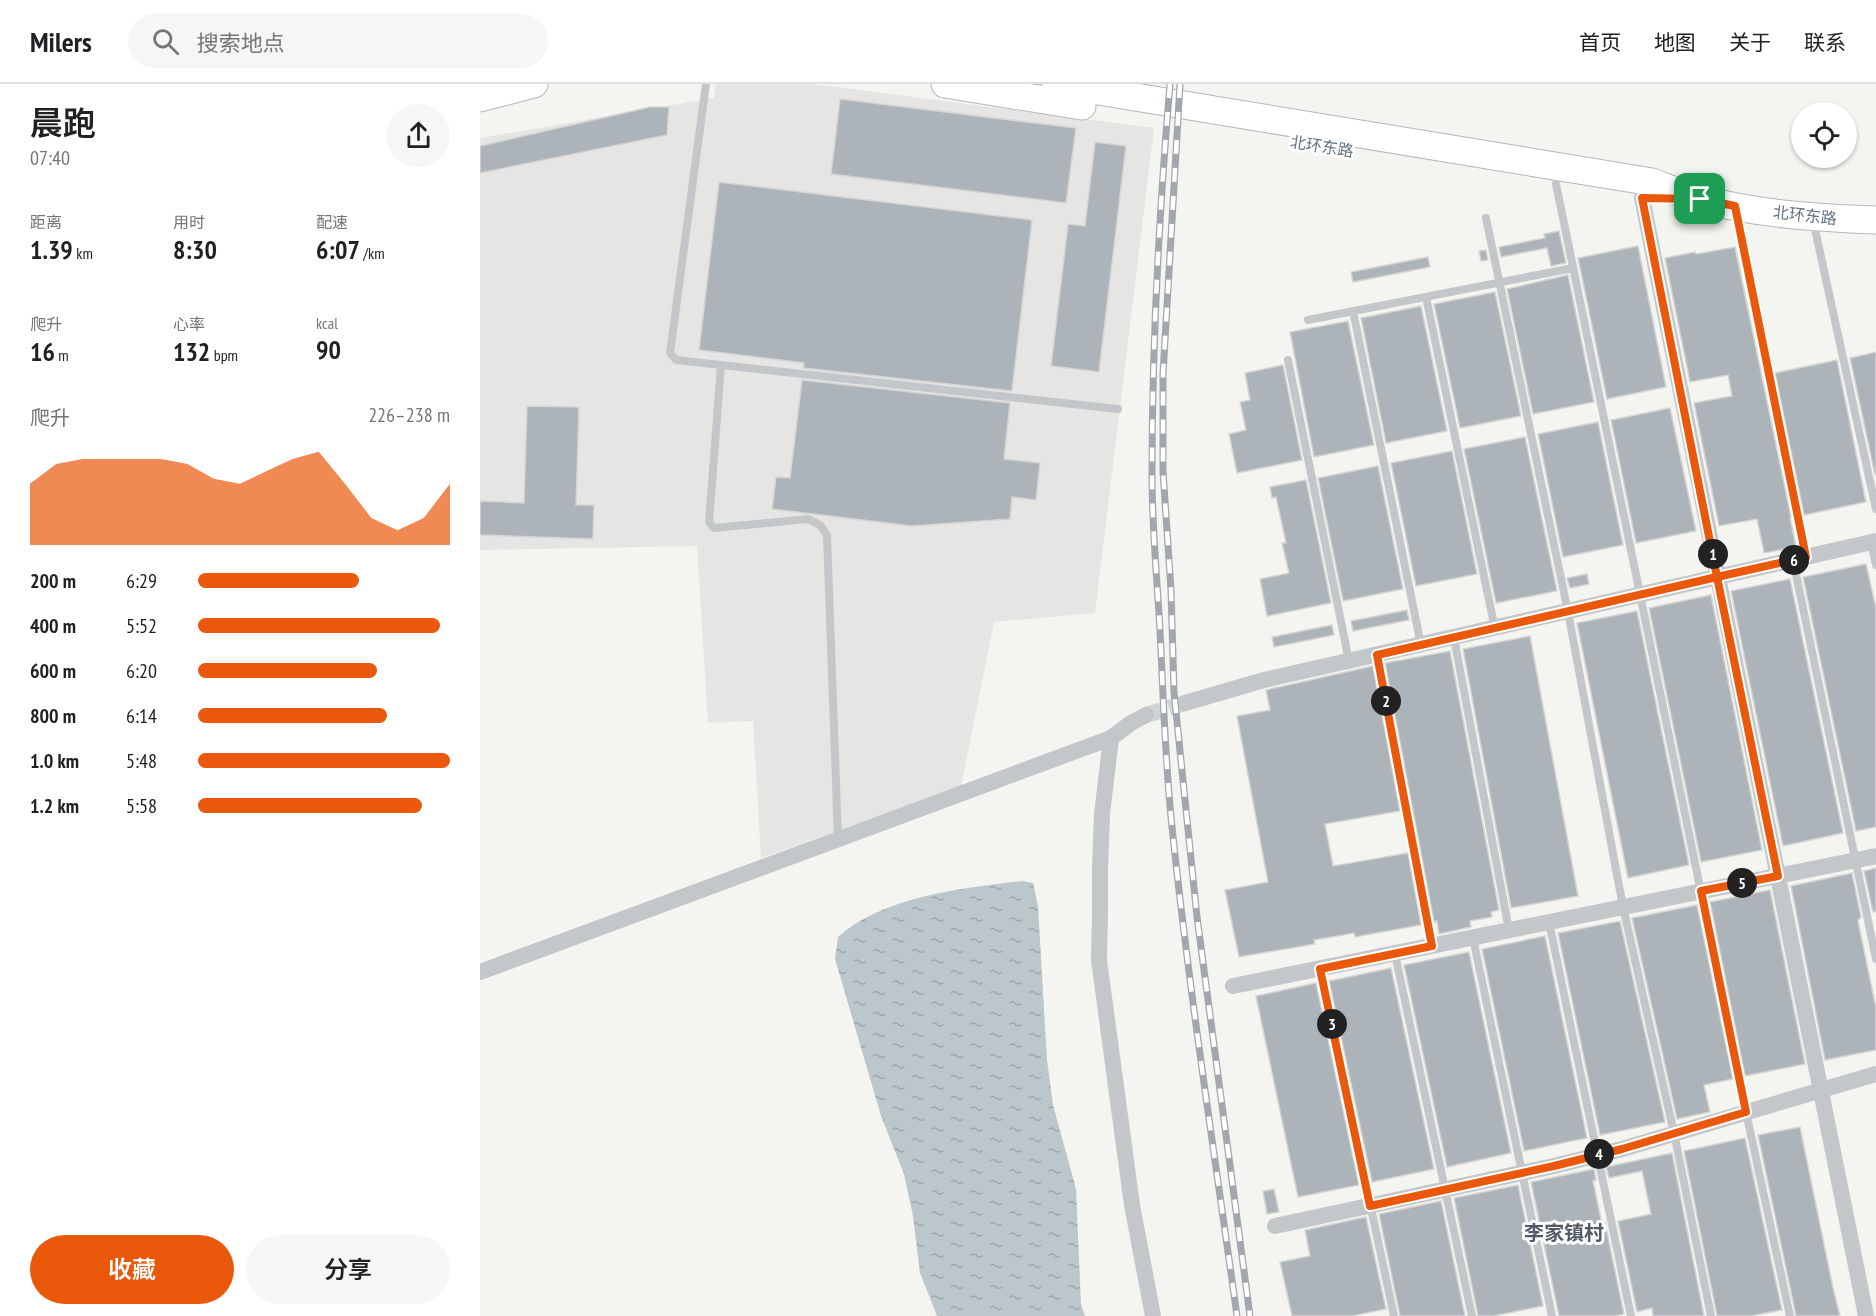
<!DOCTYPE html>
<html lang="zh">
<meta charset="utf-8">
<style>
body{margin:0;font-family:"PT Sans Narrow","Noto Sans SC",sans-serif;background:#f6f6f6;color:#202124;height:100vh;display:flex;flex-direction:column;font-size:22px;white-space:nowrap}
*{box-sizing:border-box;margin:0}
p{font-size:20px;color:#757577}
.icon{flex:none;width:33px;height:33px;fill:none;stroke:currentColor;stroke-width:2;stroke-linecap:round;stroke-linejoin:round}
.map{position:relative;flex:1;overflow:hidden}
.panel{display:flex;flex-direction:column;background:#fff;width:480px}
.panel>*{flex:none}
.tools{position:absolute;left:1311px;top:18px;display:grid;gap:12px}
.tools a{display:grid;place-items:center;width:66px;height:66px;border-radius:50%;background:#fff;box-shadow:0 2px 4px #0004;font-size:30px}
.pin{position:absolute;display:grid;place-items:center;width:51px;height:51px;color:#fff;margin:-26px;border-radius:12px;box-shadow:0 3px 9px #0006}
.km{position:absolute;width:30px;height:30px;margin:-15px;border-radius:50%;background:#222;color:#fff;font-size:16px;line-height:30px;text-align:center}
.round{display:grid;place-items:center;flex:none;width:63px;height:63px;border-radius:32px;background:#f6f6f6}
.summary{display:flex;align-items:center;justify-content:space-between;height:102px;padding:0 30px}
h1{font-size:33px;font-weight:600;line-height:45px}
.metrics{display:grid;grid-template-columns:repeat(3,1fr);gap:9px;height:102px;padding:6px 30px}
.metrics div{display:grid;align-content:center}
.metrics b{font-size:26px;font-weight:600}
.metrics small{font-size:16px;font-weight:400}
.metrics p{font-size:16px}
.chart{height:168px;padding:12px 30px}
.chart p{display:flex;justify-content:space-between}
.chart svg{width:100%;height:108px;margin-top:6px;fill:#ea580c;opacity:.7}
.cta{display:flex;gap:12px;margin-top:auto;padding:12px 30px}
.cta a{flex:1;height:69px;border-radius:36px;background:#ea580c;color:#fff;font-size:24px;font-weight:600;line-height:69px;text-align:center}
.cta a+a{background:#f6f6f6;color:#202124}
ul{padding:0 30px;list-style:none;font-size:20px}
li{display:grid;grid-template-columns:96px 72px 1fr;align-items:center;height:45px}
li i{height:15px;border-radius:8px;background:#ea580c}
header{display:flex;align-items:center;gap:36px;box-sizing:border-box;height:84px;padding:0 30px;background:#fff;border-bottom:2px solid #e0e0e0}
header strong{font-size:28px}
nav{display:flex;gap:33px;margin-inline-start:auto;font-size:21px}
.search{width:420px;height:54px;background:#f6f6f6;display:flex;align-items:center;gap:15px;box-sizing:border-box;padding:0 21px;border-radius:33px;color:#757577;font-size:22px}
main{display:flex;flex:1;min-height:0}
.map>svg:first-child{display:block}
.built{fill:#e5e6e4}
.water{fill:url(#water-ripples)}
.building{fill:#acb3b9;stroke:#d5d5d3;stroke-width:1.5}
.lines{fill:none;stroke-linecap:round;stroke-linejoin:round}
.street-tunnel{stroke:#d0d4d4;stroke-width:16;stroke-dasharray:16 8;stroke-linecap:butt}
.primary-casing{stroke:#b4b8bc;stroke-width:29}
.lane{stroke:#c4c7ca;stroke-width:8}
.street{stroke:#c4c7ca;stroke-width:16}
.primary{stroke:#fff;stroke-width:27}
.rail-casing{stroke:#a1a7ad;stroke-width:7}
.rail{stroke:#fff;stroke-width:4.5;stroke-dasharray:14;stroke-linecap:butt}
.route-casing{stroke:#fff;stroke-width:12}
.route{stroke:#ea580c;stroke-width:8}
.labels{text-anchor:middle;stroke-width:6;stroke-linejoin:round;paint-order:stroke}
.street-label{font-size:16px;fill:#627282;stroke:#fff}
.quarter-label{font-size:20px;font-weight:bold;fill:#505b67;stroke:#fff}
</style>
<header>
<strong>Milers</strong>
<div class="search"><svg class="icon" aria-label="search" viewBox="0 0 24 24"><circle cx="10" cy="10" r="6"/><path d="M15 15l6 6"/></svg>搜索地点</div>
<nav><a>首页</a><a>地图</a><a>关于</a><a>联系</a></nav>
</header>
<main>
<section class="panel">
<div class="summary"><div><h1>晨跑</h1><p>07:40</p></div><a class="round"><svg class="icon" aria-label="share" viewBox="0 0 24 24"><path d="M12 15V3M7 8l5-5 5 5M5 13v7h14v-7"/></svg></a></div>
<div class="metrics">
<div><p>距离</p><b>1.39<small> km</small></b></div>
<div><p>用时</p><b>8:30</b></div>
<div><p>配速</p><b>6:07<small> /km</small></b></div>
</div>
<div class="metrics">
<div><p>爬升</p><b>16<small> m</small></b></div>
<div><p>心率</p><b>132<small> bpm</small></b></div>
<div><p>kcal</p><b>90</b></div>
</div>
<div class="chart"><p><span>爬升</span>226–238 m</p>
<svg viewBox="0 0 160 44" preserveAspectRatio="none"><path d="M0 44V19L10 11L20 9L30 9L40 9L50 9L60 11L70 17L80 19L90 14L100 9L110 6L120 19L130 33L140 38L150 33L160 19V44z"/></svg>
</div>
<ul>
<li><b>200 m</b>6:29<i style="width:64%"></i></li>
<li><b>400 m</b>5:52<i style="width:96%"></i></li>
<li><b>600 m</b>6:20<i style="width:71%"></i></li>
<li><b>800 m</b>6:14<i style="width:75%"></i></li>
<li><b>1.0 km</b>5:48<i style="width:100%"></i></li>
<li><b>1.2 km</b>5:58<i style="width:89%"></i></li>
</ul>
<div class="cta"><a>收藏</a><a>分享</a></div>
</section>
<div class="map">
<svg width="1396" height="1232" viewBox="0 0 1396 1232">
<defs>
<pattern id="water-ripples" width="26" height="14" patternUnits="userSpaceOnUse" patternTransform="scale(1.5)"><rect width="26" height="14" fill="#bcc7cc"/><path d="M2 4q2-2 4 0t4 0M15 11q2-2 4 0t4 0" fill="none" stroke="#9ca6ab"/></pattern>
</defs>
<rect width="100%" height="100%" fill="#f4f4f0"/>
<path class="built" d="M236,0h97l341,44 -59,485 -101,9 -33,164 -200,72 -8,-137 -45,2 -11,-177 -217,4v-412l234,-40z"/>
<path class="water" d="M543,797l10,2 5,23 9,154 6,45 23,84 5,115 4,12h-148l-17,-43 -7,-57 -9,-42 -23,-58 -46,-157 3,-22c46,-41 126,-49 185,-56z"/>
<path class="building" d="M360,15l236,29 -10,75 -235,-29z
M170,23h19l-2,28 -187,38v-27z
M615,58l31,4 -27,226 -48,-6 17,-142 17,2z
M239,98l313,38 -20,171 -209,-23 1,-5 -105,-13z
M1079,147l7,32 -15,3 -4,-18 -46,9 -2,-10 46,-9 -1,-4z
M1158,162l28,141 -59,12 -29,-141z
M1255,163l56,270 -1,1 6,29 -32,6 -7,-34 -38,7 -25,-123 38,-7 -4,-21 -38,7 -25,-124 30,-6 1,2z
M1006,166l2,10 -7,1 -2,-10z
M948,173l2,10 -77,15 -2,-10z
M1088,191l26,127 -61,12 -26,-125z
M1015,208l26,124 -61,12 -26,-124z
M941,222l26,125 -61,12 -25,-125z
M868,237l26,124 -60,12 -24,-125z
M1396,268v123h-1l-25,-117z
M1357,276l29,142 -62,13 -29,-142z
M803,281l19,95 -65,13 -8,-39 17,-4 -6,-28 10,-2 -5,-27z
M322,296l208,23 -6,56 36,4 -4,37 -24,-3 -2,22 -98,7 -140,-17 4,-32 14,1z
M47,322l52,1 -3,98h18l-1,34 -113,-4v-34l44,2z
M1190,324l26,123 -60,12 -25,-123z
M1118,338l25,123 -60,12 -25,-123z
M1045,353l32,154 -61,12 -32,-154z
M972,367l25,123 -61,12 -25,-123z
M898,382l25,123 -60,12 -25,-123z
M826,396l25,123 -64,13 -7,-37 29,-6 -7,-30h4l-10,-46 -4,1 -2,-11z
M1386,480l10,44v219l-20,4 -53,-254z
M1107,490l2,10 -19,4 -3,-10z
M1310,495l53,254 -60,13 -52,-255z
M1231,511l51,255 -61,12 -52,-254z
M927,526l2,10 -56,11 -2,-10z
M1157,527l52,254 -61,13 -51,-255z
M852,541l2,10 -60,12 -2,-10z
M1050,552l48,260 -67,12 -48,-259z
M970,567l49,259 -8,2 1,5 -22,4 1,6 -32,7 -2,-13 -3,1 -49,-259z
M893,582l27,145 -75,13 8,42 75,-13 13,72 -66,12 -1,-4 -40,7 1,4 -76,13 -14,-67 43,-8 -31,-166 33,-6 -4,-20z
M1396,784v43l-3,1 -9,-41z
M1372,789l9,44 -3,4 18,87v42l-51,10 -34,-174z
M1290,806l35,174 -60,12 -35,-174z
M1217,821l36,174 -29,6 6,27 -33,7 -45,-201z
M1140,837l45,201 -65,13 -42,-202z
M1065,852l42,202 -63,13 -42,-202z
M989,868l42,201 -64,14 -43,-202z
M911,884l43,201 -62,13 -43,-201z
M836,899l43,202 -61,12 -42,-201z
M1320,1043l33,161 7,28h-44l-38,-181z
M1265,1054l37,172 -31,6h-34l-33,-165z
M1192,1069l32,163h-51l-1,-8 -15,4 -19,-91 33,-7 -9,-43 -33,7 -3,-11z
M1114,1085l2,11 -3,1 9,43 3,-1 19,91 -9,2h-56l-28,-134z
M1038,1101l25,121 -50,10h-15l-24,-118z
M794,1105l5,23 -12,2 -4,-23z
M961,1117l24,115h-65l-21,-102z
M886,1133l20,92 -34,7h-60l-12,-54 30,-6 -5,-26z"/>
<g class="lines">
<path class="street-tunnel" d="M666,631l39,-12"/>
<defs>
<path id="primary" d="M465,0l137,22
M576,0l596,98c16,6 32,13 49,17 56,15 117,19 175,21
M0,14l54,-14"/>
</defs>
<use href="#primary" class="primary-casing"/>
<path class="lane" d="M226,0l-36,269 6,7 442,49
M1076,100l190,928 44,204
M1256,128l70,345
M1006,134l82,394 55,295 51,226 37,183
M1333,136l63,289
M946,213l69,332
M873,227l68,334
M828,236l265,-52
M808,276l61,301
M241,281l-12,157 5,6 94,-9 12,6 7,10 11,304
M1391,458l5,23
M1313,476l83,399
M974,554l55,292
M897,571l55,291
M1069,838l82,394
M993,854l79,378
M915,870l77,362
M840,885l74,347"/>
<path class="street" d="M1162,114l224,1118
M705,619l79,-23 612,-139
M631,654l20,-15 15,-8
M0,888l631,-234 -9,76 -2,55v44l-1,47 33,245 21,111
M753,902l643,-130
M795,1142l279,-60 68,-17 254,-75"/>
<use href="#primary" class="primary"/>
<defs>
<path id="rail" d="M690,0c-11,130 -18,261 -18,391 0,52 5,104 8,155 3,62 5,125 11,187 17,167 43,333 66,499
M700,0l-17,290v97l8,119 3,102 23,225 53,399"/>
</defs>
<use href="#rail" class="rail-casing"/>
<use href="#rail" class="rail"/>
</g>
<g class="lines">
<defs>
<path id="route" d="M1220,115l-58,-1 75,379 -340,78 55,291 -112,23 50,237 184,-40 68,-17 124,-37 -45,-221 77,-15 -61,-299 89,-20 -71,-351 -35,-7"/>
</defs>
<use href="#route" class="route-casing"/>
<use href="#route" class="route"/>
</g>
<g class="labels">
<g class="street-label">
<text transform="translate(842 62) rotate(9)" y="6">北环东路</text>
<text transform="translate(1325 131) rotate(6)" y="6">北环东路</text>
</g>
<g class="quarter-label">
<text x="1084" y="1156">李家镇村</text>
</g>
</g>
</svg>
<div class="tools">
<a><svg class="icon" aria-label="locate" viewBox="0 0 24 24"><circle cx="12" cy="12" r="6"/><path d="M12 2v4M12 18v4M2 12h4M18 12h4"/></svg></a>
</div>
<div class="pin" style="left:1220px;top:115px;background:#1e9e55"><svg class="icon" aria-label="arrive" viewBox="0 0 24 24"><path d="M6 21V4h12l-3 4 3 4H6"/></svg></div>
<b class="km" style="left:1233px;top:470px">1</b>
<b class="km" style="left:906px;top:617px">2</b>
<b class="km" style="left:852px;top:940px">3</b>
<b class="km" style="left:1119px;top:1070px">4</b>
<b class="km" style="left:1262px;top:799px">5</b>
<b class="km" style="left:1314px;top:476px">6</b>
</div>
</main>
